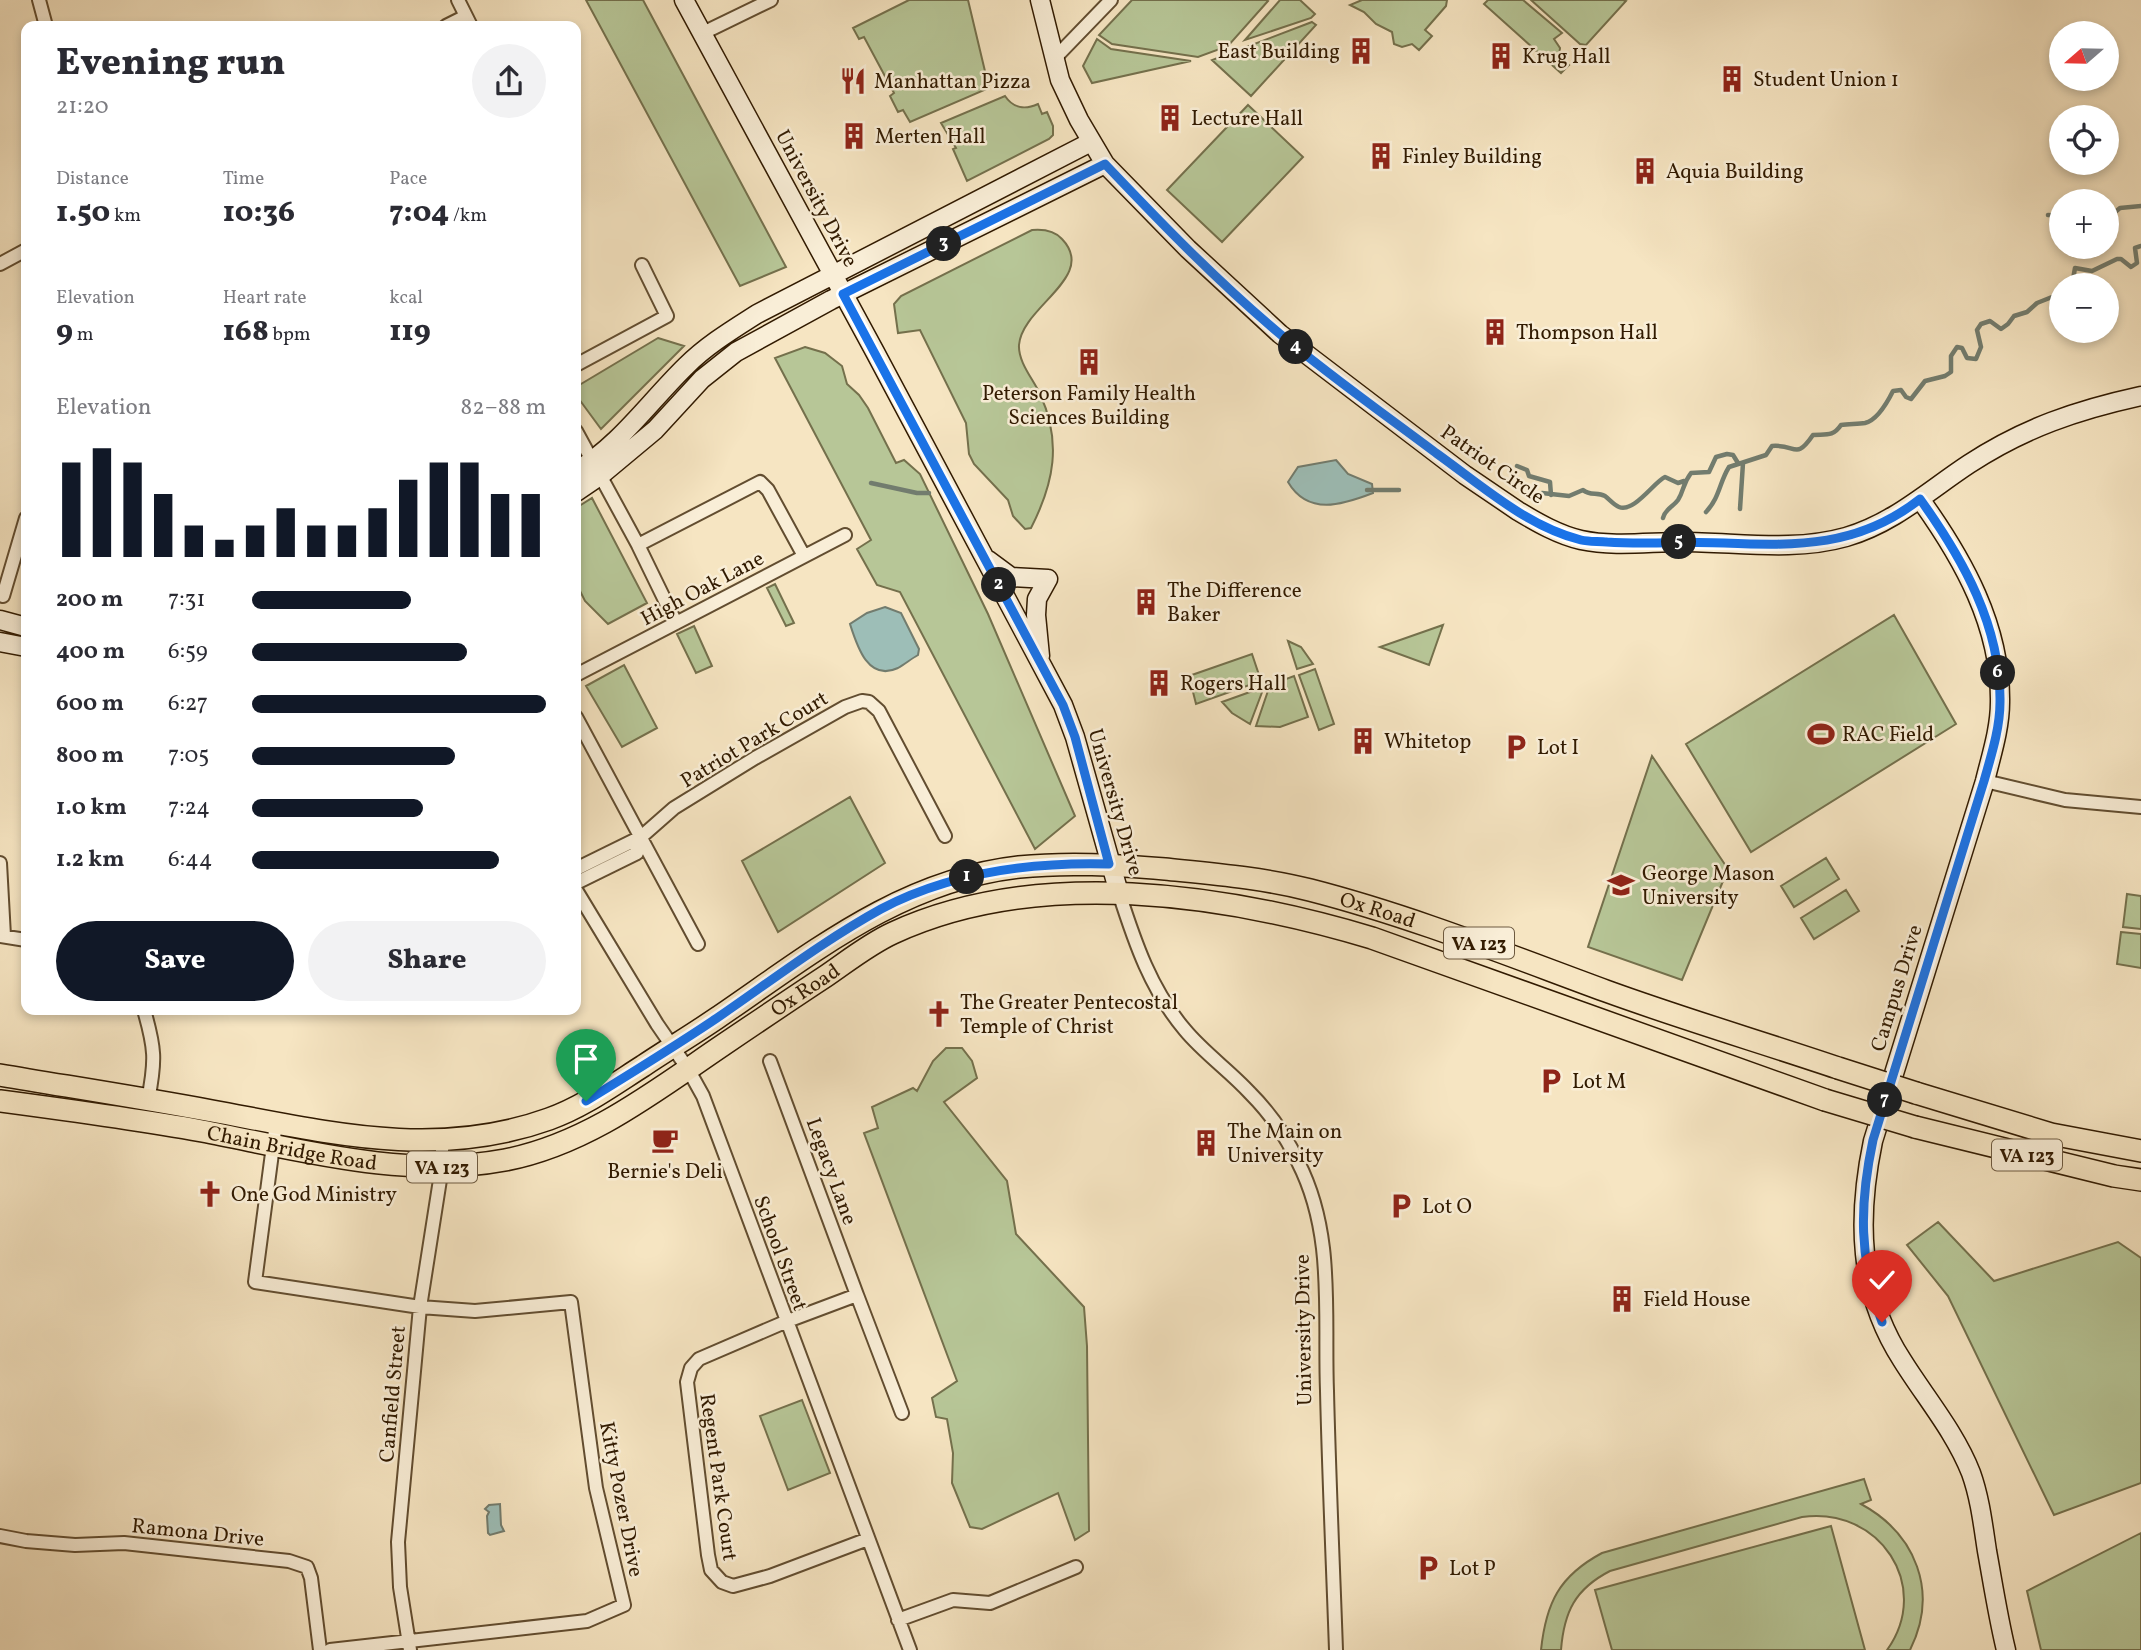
<!DOCTYPE html>
<meta charset="utf-8">
<style>
body{margin:0;font-family:Vollkorn,serif;background:#f2f2f3;color:#2b2b33;height:100vh;display:flex;flex-direction:column;font-size:26px;white-space:nowrap}
*{box-sizing:border-box;margin:0}
p{font-size:23px;color:#7c7c81}
.icon{flex:none;width:38px;height:38px;fill:none;stroke:currentColor;stroke-width:2;stroke-linecap:round;stroke-linejoin:round}
.map{position:relative;flex:1;overflow:hidden}
.details{position:absolute;left:21px;top:21px;width:560px;height:994px;display:flex;flex-direction:column;background:#fff;border-radius:14px;box-shadow:0 4px 10px #0003}
.details>*{flex:none}
.needle{width:46px;rotate:250deg}
.fabs{position:absolute;left:2049px;top:21px;display:grid;gap:14px}
.fabs a{display:grid;place-items:center;width:70px;height:70px;border-radius:50%;background:#fff;box-shadow:0 4px 10px #0003;font-size:35px}
.pin{position:absolute;display:grid;place-items:center;width:60px;height:60px;color:#fff;margin:-72px -30px;border-radius:50% 50% 50% 0;rotate:-45deg;box-shadow:0 0 7px #0007}
.pin .icon{rotate:45deg}
.km{position:absolute;width:35px;height:35px;margin:-18px;border-radius:50%;background:#222;color:#fff;font-size:19px;line-height:35px;text-align:center}
.round{display:grid;place-items:center;flex:none;width:74px;height:74px;border-radius:37px;background:#f2f2f3}
.headline{display:flex;align-items:center;justify-content:space-between;height:119px;padding:0 35px}
h1{font-size:38px;font-weight:800;line-height:52px}
.metrics{display:grid;grid-template-columns:repeat(3,1fr);gap:10px;height:119px;padding:7px 35px}
.metrics div{display:grid;align-content:center}
.metrics b{font-size:30px;font-weight:800}
.metrics small{font-size:19px;font-weight:400}
.metrics p{font-size:19px}
.chart{height:196px;padding:14px 35px}
.chart p{display:flex;justify-content:space-between}
.chart svg{width:100%;height:126px;margin-top:7px;stroke:#111827;stroke-width:6}
.button{display:flex;gap:14px;margin-top:auto;padding:14px 35px}
.button a{flex:1;height:80px;border-radius:42px;background:#111827;color:#fff;font-size:28px;font-weight:800;line-height:80px;text-align:center}
.button a+a{background:#f2f2f3;color:#2b2b33}
ul{padding:0 35px;list-style:none;font-size:23px}
li{display:grid;grid-template-columns:112px 84px 1fr;align-items:center;height:52px}
li i{height:18px;border-radius:9px;background:#111827}
.map>svg:first-child{display:block}
.green{fill:#b7c697;stroke:#74704c;stroke-width:2}
.water{fill:#9dbeb7;stroke:#727c6e;stroke-width:2}
.lines{fill:none;stroke-linecap:round;stroke-linejoin:round}
.stream{stroke:#727c6e;stroke-width:4.5}
.street-casing{stroke:#624d30;stroke-width:16}
.secondary-casing{stroke:#311a00;stroke-width:21}
.primary-casing{stroke:#311a00;stroke-width:24}
.street{stroke:#f9eed7;stroke-width:12}
.secondary{stroke:#f9eed7;stroke-width:18}
.primary{stroke:#f6e5c2;stroke-width:21}
.primary-bridge-casing{stroke:#311a00;stroke-width:24;stroke-linecap:butt}
.primary-bridge{stroke:#f6e5c2;stroke-width:21}
.route-casing{stroke:#fff;stroke-width:14}
.route{stroke:#1a73e8;stroke-width:9}
.labels{text-anchor:middle;stroke-width:5;stroke-linejoin:round;paint-order:stroke}
.shield{fill:#f9eed7;stroke:#6d5a40;stroke-width:2}
.shield-label{font-size:19px;font-weight:bold;fill:#311a00}
.poi-label{font-size:21px;fill:#311a00;stroke:#f9eed7;text-anchor:start}
.street-label{font-size:21px;fill:#311a00;stroke:#f9eed7}
</style>
<div class="map">
<svg width="2141" height="1650" viewBox="0 0 2141 1650">
<rect width="100%" height="100%" fill="#f6e5c2"/>
<filter id="stains"><feTurbulence type="fractalNoise" baseFrequency=".00286" numOctaves="4"/><feColorMatrix values="0 0 0 0 .2 0 0 0 0 .09 0 0 0 0 .02 0 0 0 .5 -.17"/></filter>
<radialGradient id="worn" r=".72"><stop offset=".6" stop-color="#630" stop-opacity="0"/><stop offset="1" stop-color="#630" stop-opacity=".3"/></radialGradient>
<path class="green" d="M586,0h57l143,267 -46,19z
M909,0h59l21,88 -79,34 -7,-12 -5,2 -8,-16 4,-3 -30,-56 -5,2 -6,-11z
M1132,0h134l2,1 -40,45 -30,11 -86,-13 -13,-9z
M1280,0h20l15,14 -4,4 -66,22z
M1362,0h85l-1,6 -21,24 7,6 -13,14 -7,-6 -10,3 -8,-3 -2,-12 -16,-8 -12,-12 -14,-7z
M1488,0h35l39,33 -8,6 6,9 -1,8 10,9 -8,8 -77,-69z
M1531,0h92l3,1 -40,44 -6,-1z
M1312,22l4,3 -65,71 -39,-36z
M1097,39l14,10 80,12 -99,22 -9,-17z
M1005,96c8,12 20,14 33,8l4,10 5,-2 6,14v9l-4,4 -82,42 -14,-32 3,-1 -15,-25z
M1248,105l55,52 -81,85 -55,-52z
M1032,230c11,-1 22,0 30,9 36,38 -40,67 -43,106 -1,17 14,34 21,49 22,48 14,89 -9,134l-6,1 -12,-13 -5,-16 -34,-36 -5,-10 -3,-31 -46,-93 -22,3 -4,-29 7,-8z
M658,338l26,8 -83,83 -25,-34v-8z
M805,347l20,6 17,13 5,18 12,11 9,13 28,55 8,-3 16,14 68,140 87,202 -40,33 -135,-257 -23,-7 -20,-36 14,-9 -96,-182z
M592,498l55,105 -39,21 -23,-23 -9,-18v-75z
M775,584l19,39 -8,3 -19,-38z
M1894,615l62,109 -205,128 -65,-108z
M1443,625l-14,40 -49,-18z
M694,626l18,40 -16,7 -19,-39z
M1288,641l13,6 12,17 -16,5z
M1252,654l9,27 -65,23 -7,-28z
M624,665l33,63 -35,19 -36,-61z
M1315,669l19,55 -15,6 -20,-55z
M1294,676l14,41 -28,10 -24,-1 14,-41z
M1264,687l-14,37 -18,-11 -10,-11z
M1652,756l76,113 -46,111 -94,-33z
M850,797l35,66 -107,69 -36,-71z
M1826,858l13,21 -45,28 -13,-21z
M1846,890l13,21 -45,28 -13,-21z
M2127,894l14,2v33l-18,-2z
M2121,932l20,2v34l-24,-4z
M946,1048h16l10,13 5,17 -33,24 63,79 9,53 68,73 3,39 2,185 -14,9 -17,-47 -76,36 -12,-2 -18,-44 1,-30 -6,-34 -11,-2 -4,-19 25,-17 -93,-248 14,-5 -6,-21 41,-19 4,3 16,-30z
M1938,1222l56,59 124,-39 23,16v225l-87,32 -106,-219 -41,-51z
M802,1400l28,73 -42,17 -28,-74z
M1864,1479l7,21 -10,4c55,30 78,88 49,146h-23c46,-64 -8,-144 -85,-133l-192,54c-35,18 -46,41 -49,79h-20c5,-47 18,-74 61,-97z
M1831,1526l34,124h-253l-17,-60z
M2141,1533v117h-100l-14,-59z"/>
<path class="water" d="M1336,460l12,14 24,10 1,9c-31,12 -65,23 -85,-11l10,-15z
M885,607l16,6 18,36 -1,6c-7,4 -13,9 -20,13 -30,14 -41,-22 -48,-44l17,-11z
M500,1504l1,21 3,6 -14,4 -2,-2 -1,-17 2,-4 -4,-3 4,-4z"/>
<g class="lines">
<path class="stream" d="M2107,212l7,1 6,-5 21,-2
M2048,215l14,1
M2072,285l3,-17 17,3 25,-12h4l10,8 6,-4 -2,-15 6,-2
M1517,466l10,4 2,6 21,6 1,13
M871,483l46,10h12
M1367,490h32
M1542,493l27,3 14,-6c7,6 14,2 22,6 4,3 9,9 14,11 15,6 35,-25 46,-30l13,6 6,-2
M1740,509l3,-46
M1706,512c14,-15 13,-29 23,-45l37,-12 6,-9c25,-2 23,15 41,-11 13,-1 20,2 28,-10 8,-1 17,-1 24,-2 13,-3 23,-22 28,-32l8,-1 5,7 5,2 14,-18 20,-5 6,-4v-16l6,-9 5,1 5,10 9,1 5,-12 -4,-17 4,-6 9,-3 11,8 7,-5 6,-8 13,-4 10,-9 25,-10
M1663,518c2,-9 10,-11 15,-18 6,-9 4,-15 13,-27l18,-1 7,-15 11,-3 6,1 5,8"/>
<defs>
<path id="street" d="M39,0l7,26
M458,0l13,26
M446,26l20,-10
M703,33l68,-33
M1054,59l57,-59
M0,264l26,-14
M576,365l91,-49 -25,-51
M576,431l62,114 38,78
M638,545l122,-63 8,8 36,66
M3,596l23,-78
M576,675l269,-140
M576,717l122,227
M1985,781l80,19 76,7
M0,863l4,73
M576,869l65,-32 33,-29 81,-50 90,-51 17,-6 7,1 10,9 66,125
M576,883l61,-30 4,-16
M576,890l81,134 31,45 15,27 207,554
M1119,893c16,50 32,97 66,137 19,23 45,41 65,63 20,20 36,43 48,69 37,72 26,151 29,229 2,86 6,173 9,259
M0,936l26,4
M144,1010c11,38 12,50 4,90
M770,1061l87,234 -72,27 -86,37 -8,9 -4,14 21,173 3,15 11,12 11,4 37,-10 98,-37
M276,1123l-21,159 165,25 55,4 96,-9 25,186 28,117 -37,16 -257,29
M857,1295l45,118
M0,1536l26,5 49,4 49,-2 165,18 18,6 4,11 9,72
M898,1620l55,-20 37,3 86,-36
M410,1650l-10,-63 -2,-45 22,-235 22,-140v-26"/>
<path id="secondary" d="M684,0l191,352 188,353 12,32 44,156
M1040,0l20,80 19,40 26,44 83,85 92,85 185,141 53,36c20,12 41,24 63,29 33,7 68,2 101,2 55,0 111,10 164,-5 48,-14 82,-46 123,-73 55,-36 108,-54 172,-68
M576,471c44,-26 74,-70 110,-105 21,-21 46,-36 71,-52l334,-172
M576,492l25,-17 54,-45 47,-51 34,-27 95,-52 274,-136
M1920,499c43,60 81,127 80,203 0,27 -9,54 -15,79l-112,360c-16,77 -15,151 29,219 23,37 53,72 69,113 9,25 12,52 16,78 6,33 11,66 19,99
M988,560l23,17 37,2
M0,620l26,7
M0,642l26,5
M1040,656l-4,-41 1,-16 11,-20"/>
<g id="primary">
<path id="s1" d="M0,1075c71,12 142,23 212,36 115,21 223,49 337,8 34,-12 64,-34 94,-53 24,-16 49,-31 74,-48 94,-64 184,-138 302,-151 49,-5 97,-2 146,2 49,5 98,9 145,21 101,26 198,65 296,101 77,28 155,51 232,77"/>
<path d="M1916,1093l135,41 90,17"/>
<path id="s2" d="M0,1101c68,9 135,18 202,30 99,19 202,48 303,29 83,-16 150,-69 218,-115 34,-23 68,-46 103,-69 22,-15 43,-32 67,-43 145,-67 332,-39 479,5l453,162"/>
<path d="M1915,1127l199,49 27,4"/>
</g>
</defs>
<use href="#street" class="street-casing"/>
<use href="#secondary" class="secondary-casing"/>
<use href="#primary" class="primary-casing"/>
<use href="#street" class="street"/>
<use href="#secondary" class="secondary"/>
<use href="#primary" class="primary"/>
<defs>
<path id="primary-bridge" d="M1838,1068l78,25
M1825,1100l90,27"/>
</defs>
<use href="#primary-bridge" class="primary-bridge-casing"/>
<use href="#primary-bridge" class="primary-bridge"/>
</g>
<g class="lines">
<defs>
<path id="route" d="M586,1101c44,-27 88,-54 131,-83 54,-37 106,-77 164,-109 70,-37 151,-47 228,-45l-34,-127 -12,-32 -220,-411 262,-130c56,59 113,118 175,170 50,42 104,80 156,119 45,32 90,73 145,87 8,2 18,1 26,2 39,3 78,-1 117,1 74,3 135,4 196,-44 43,60 81,127 80,203 0,27 -9,54 -16,79l-111,359c-14,66 -14,119 9,182"/>
</defs>
<use href="#route" class="route-casing"/>
<use href="#route" class="route"/>
</g>
<defs>
<symbol id="building-bare" viewBox="-9 -9 18 18"><path d="M-4-6H4V6H1V3H-1V6H-4ZM-2.5-4.3h1.7v1.8h-1.7ZM.8-4.3h1.7v1.8H.8ZM-2.5-1h1.7V.8h-1.7ZM.8-1h1.7V.8H.8Z" fill="#8f2418" stroke="#f9eed7" stroke-width="2.5" paint-order="stroke"/></symbol>
<symbol id="restaurant-bare" viewBox="-9 -9 18 18"><path d="M-5-6h1v4h1v-4h1v4h1v-4h1v5L-1.5 .5V6h-2V.5L-5-1ZM5-6V6H3V1.5H1.5Q1.5-4 5-6Z" fill="#8f2418" stroke="#f9eed7" stroke-width="2.5" paint-order="stroke"/></symbol>
<symbol id="stadium-bare" viewBox="-9 -9 18 18"><path d="M0-5a6.5 5 0 1 0 0 10a6.5 5 0 1 0 0-10ZM-3.5-1.8h7v3.6h-7Z" fill="#8f2418" stroke="#f9eed7" stroke-width="2.5" paint-order="stroke"/></symbol>
<symbol id="parking-bare" viewBox="-9 -9 18 18"><path d="M-3.5-5.5H1a3.5 3.5 0 0 1 0 7H-1V5.5H-3.5ZM-1-3.4V-.6H.8a1.4 1.4 0 0 0 0-2.8Z" fill="#8f2418" stroke="#f9eed7" stroke-width="2.5" paint-order="stroke"/></symbol>
<symbol id="university-bare" viewBox="-9 -9 18 18"><path d="M0-5L7-2L0 1L-7-2ZM-4 1L0 2.5L4 1V4Q0 6-4 4Z" fill="#8f2418" stroke="#f9eed7" stroke-width="2.5" paint-order="stroke"/></symbol>
<symbol id="church-bare" viewBox="-9 -9 18 18"><path d="M-1.2-6h2.4v3.5h3.3v2.4h-3.3V6h-2.4V-.1h-3.3v-2.4h3.3Z" fill="#8f2418" stroke="#f9eed7" stroke-width="2.5" paint-order="stroke"/></symbol>
<symbol id="cafe-bare" viewBox="-9 -9 18 18"><path d="M-5.5-4.5H6V0H3Q3 3.5 0 3.5H-2.5Q-5.5 3.5-5.5 0ZM3-3.2v2h1.7v-2ZM-6 4.5H4V6H-6Z" fill="#8f2418" stroke="#f9eed7" stroke-width="2.5" paint-order="stroke"/></symbol>
</defs>
<g fill-rule="evenodd">
<use href="#building-bare" x="1342" y="32" width="38" height="38"/>
<use href="#building-bare" x="1482" y="37" width="38" height="38"/>
<use href="#building-bare" x="1713" y="60" width="38" height="38"/>
<use href="#restaurant-bare" x="834" y="62" width="38" height="38"/>
<use href="#building-bare" x="1151" y="99" width="38" height="38"/>
<use href="#building-bare" x="835" y="117" width="38" height="38"/>
<use href="#building-bare" x="1362" y="137" width="38" height="38"/>
<use href="#building-bare" x="1626" y="152" width="38" height="38"/>
<use href="#building-bare" x="1476" y="313" width="38" height="38"/>
<use href="#building-bare" x="1070" y="343" width="38" height="38"/>
<use href="#building-bare" x="1127" y="583" width="38" height="38"/>
<use href="#building-bare" x="1140" y="664" width="38" height="38"/>
<use href="#stadium-bare" x="1802" y="715" width="38" height="38"/>
<use href="#building-bare" x="1344" y="722" width="38" height="38"/>
<use href="#parking-bare" x="1497" y="728" width="38" height="38"/>
<use href="#university-bare" x="1602" y="866" width="38" height="38"/>
<use href="#church-bare" x="920" y="995" width="38" height="38"/>
<use href="#parking-bare" x="1532" y="1062" width="38" height="38"/>
<use href="#cafe-bare" x="646" y="1121" width="38" height="38"/>
<use href="#building-bare" x="1187" y="1124" width="38" height="38"/>
<use href="#church-bare" x="191" y="1175" width="38" height="38"/>
<use href="#parking-bare" x="1382" y="1187" width="38" height="38"/>
<use href="#building-bare" x="1603" y="1280" width="38" height="38"/>
<use href="#parking-bare" x="1409" y="1549" width="38" height="38"/>
</g>
<g class="labels">
<g class="shield">
<rect x="1444" y="927.5" width="70" height="31" rx="5"/>
<rect x="1992" y="1139.5" width="70" height="31" rx="5"/>
<rect x="407" y="1151.5" width="70" height="31" rx="5"/>
</g>
<g class="shield-label">
<text x="1479" y="950">VA 123</text>
<text x="2027" y="1162">VA 123</text>
<text x="442" y="1174">VA 123</text>
</g>
<g class="poi-label">
<text x="1340" y="58" text-anchor="end">East Building</text>
<text x="1522" y="63">Krug Hall</text>
<text x="1753" y="86">Student Union 1</text>
<text x="874" y="88">Manhattan Pizza</text>
<text x="1191" y="125">Lecture Hall</text>
<text x="875" y="143">Merten Hall</text>
<text x="1402" y="163">Finley Building</text>
<text x="1666" y="178">Aquia Building</text>
<text x="1516" y="339">Thompson Hall</text>
<text x="1089" y="400" text-anchor="middle">Peterson Family Health<tspan x="1089" dy="24">Sciences Building</tspan></text>
<text x="1167" y="597">The Difference<tspan x="1167" dy="24">Baker</tspan></text>
<text x="1180" y="690">Rogers Hall</text>
<text x="1842" y="741">RAC Field</text>
<text x="1384" y="748">Whitetop</text>
<text x="1537" y="754">Lot I</text>
<text x="1642" y="880">George Mason<tspan x="1642" dy="24">University</tspan></text>
<text x="960" y="1009">The Greater Pentecostal<tspan x="960" dy="24">Temple of Christ</tspan></text>
<text x="1572" y="1088">Lot M</text>
<text x="1227" y="1138">The Main on<tspan x="1227" dy="24">University</tspan></text>
<text x="665" y="1178" text-anchor="middle">Bernie's Deli</text>
<text x="231" y="1201">One God Ministry</text>
<text x="1422" y="1213">Lot O</text>
<text x="1643" y="1306">Field House</text>
<text x="1449" y="1575">Lot P</text>
</g>
<g class="street-label">
<text transform="translate(817 198) rotate(62)" y="7">University Drive</text>
<text transform="translate(1493 464) rotate(35)" y="7">Patriot Circle</text>
<text transform="translate(702 588) rotate(-28)" y="7">High Oak Lane</text>
<text transform="translate(754 739) rotate(-31)" y="7">Patriot Park Court</text>
<text transform="translate(1116 802) rotate(74)" y="7">University Drive</text>
<text dy="7" stroke="none"><textPath href="#s1" startOffset="1458">Ox Road</textPath></text>
<text transform="translate(1896 988) rotate(-73)" y="7">Campus Drive</text>
<text dy="7" stroke="none"><textPath href="#s2" startOffset="858">Ox Road</textPath></text>
<text dy="7" stroke="none"><textPath href="#s2" startOffset="296">Chain Bridge Road</textPath></text>
<text transform="translate(832 1171) rotate(70)" y="7">Legacy Lane</text>
<text transform="translate(781 1253) rotate(70)" y="7">School Street</text>
<text transform="translate(1303 1330) rotate(-91)" y="7">University Drive</text>
<text transform="translate(392 1394) rotate(-85)" y="7">Canfield Street</text>
<text transform="translate(719 1477) rotate(82)" y="7">Regent Park Court</text>
<text transform="translate(622 1499) rotate(79)" y="7">Kitty Pozer Drive</text>
<text transform="translate(198 1532) rotate(6)" y="7">Ramona Drive</text>
</g>
</g>
<rect width="100%" height="100%" filter="url(#stains)"/>
<rect width="100%" height="100%" fill="url(#worn)"/>
</svg>
<div class="fabs">
<a><svg class="needle" viewBox="-14 -14 28 28"><path d="M0-13l5 13h-10z" fill="#e53935"/><path d="M0 13l5-13h-10z" fill="#7c7c81"/></svg></a>
<a><svg class="icon" aria-label="locate" viewBox="0 0 24 24"><circle cx="12" cy="12" r="6"/><path d="M12 2v4M12 18v4M2 12h4M18 12h4"/></svg></a>
<a>+</a>
<a>−</a>
</div>
<div class="pin" style="left:586px;top:1101px;background:#1e9e55"><svg class="icon" aria-label="arrive" viewBox="0 0 24 24"><path d="M6 21V4h12l-3 4 3 4H6"/></svg></div>
<div class="pin" style="left:1882px;top:1322px;background:#d93025"><svg class="icon" aria-label="check" viewBox="0 0 24 24"><path d="M5 12l5 5 9-10"/></svg></div>
<b class="km" style="left:967px;top:877px">1</b>
<b class="km" style="left:999px;top:585px">2</b>
<b class="km" style="left:944px;top:244px">3</b>
<b class="km" style="left:1296px;top:347px">4</b>
<b class="km" style="left:1679px;top:542px">5</b>
<b class="km" style="left:1998px;top:673px">6</b>
<b class="km" style="left:1885px;top:1100px">7</b>
<section class="details">
<div class="headline"><div><h1>Evening run</h1><p>21:20</p></div><a class="round"><svg class="icon" aria-label="share" viewBox="0 0 24 24"><path d="M12 15V3M7 8l5-5 5 5M5 13v7h14v-7"/></svg></a></div>
<div class="metrics">
<div><p>Distance</p><b>1.50<small> km</small></b></div>
<div><p>Time</p><b>10:36</b></div>
<div><p>Pace</p><b>7:04<small> /km</small></b></div>
</div>
<div class="metrics">
<div><p>Elevation</p><b>9<small> m</small></b></div>
<div><p>Heart rate</p><b>168<small> bpm</small></b></div>
<div><p>kcal</p><b>119</b></div>
</div>
<div class="chart"><p><span>Elevation</span>82–88 m</p>
<svg viewBox="0 0 160 44" preserveAspectRatio="none"><path d="M5 44V11M15 44V6M25 44V11M35 44V22M45 44V33M55 44V38M65 44V33M75 44V27M85 44V33M95 44V33M105 44V27M115 44V17M125 44V11M135 44V11M145 44V22M155 44V22"/></svg>
</div>
<ul>
<li><b>200 m</b>7:31<i style="width:54%"></i></li>
<li><b>400 m</b>6:59<i style="width:73%"></i></li>
<li><b>600 m</b>6:27<i style="width:100%"></i></li>
<li><b>800 m</b>7:05<i style="width:69%"></i></li>
<li><b>1.0 km</b>7:24<i style="width:58%"></i></li>
<li><b>1.2 km</b>6:44<i style="width:84%"></i></li>
</ul>
<div class="button"><a>Save</a><a>Share</a></div>
</section>
</div>
